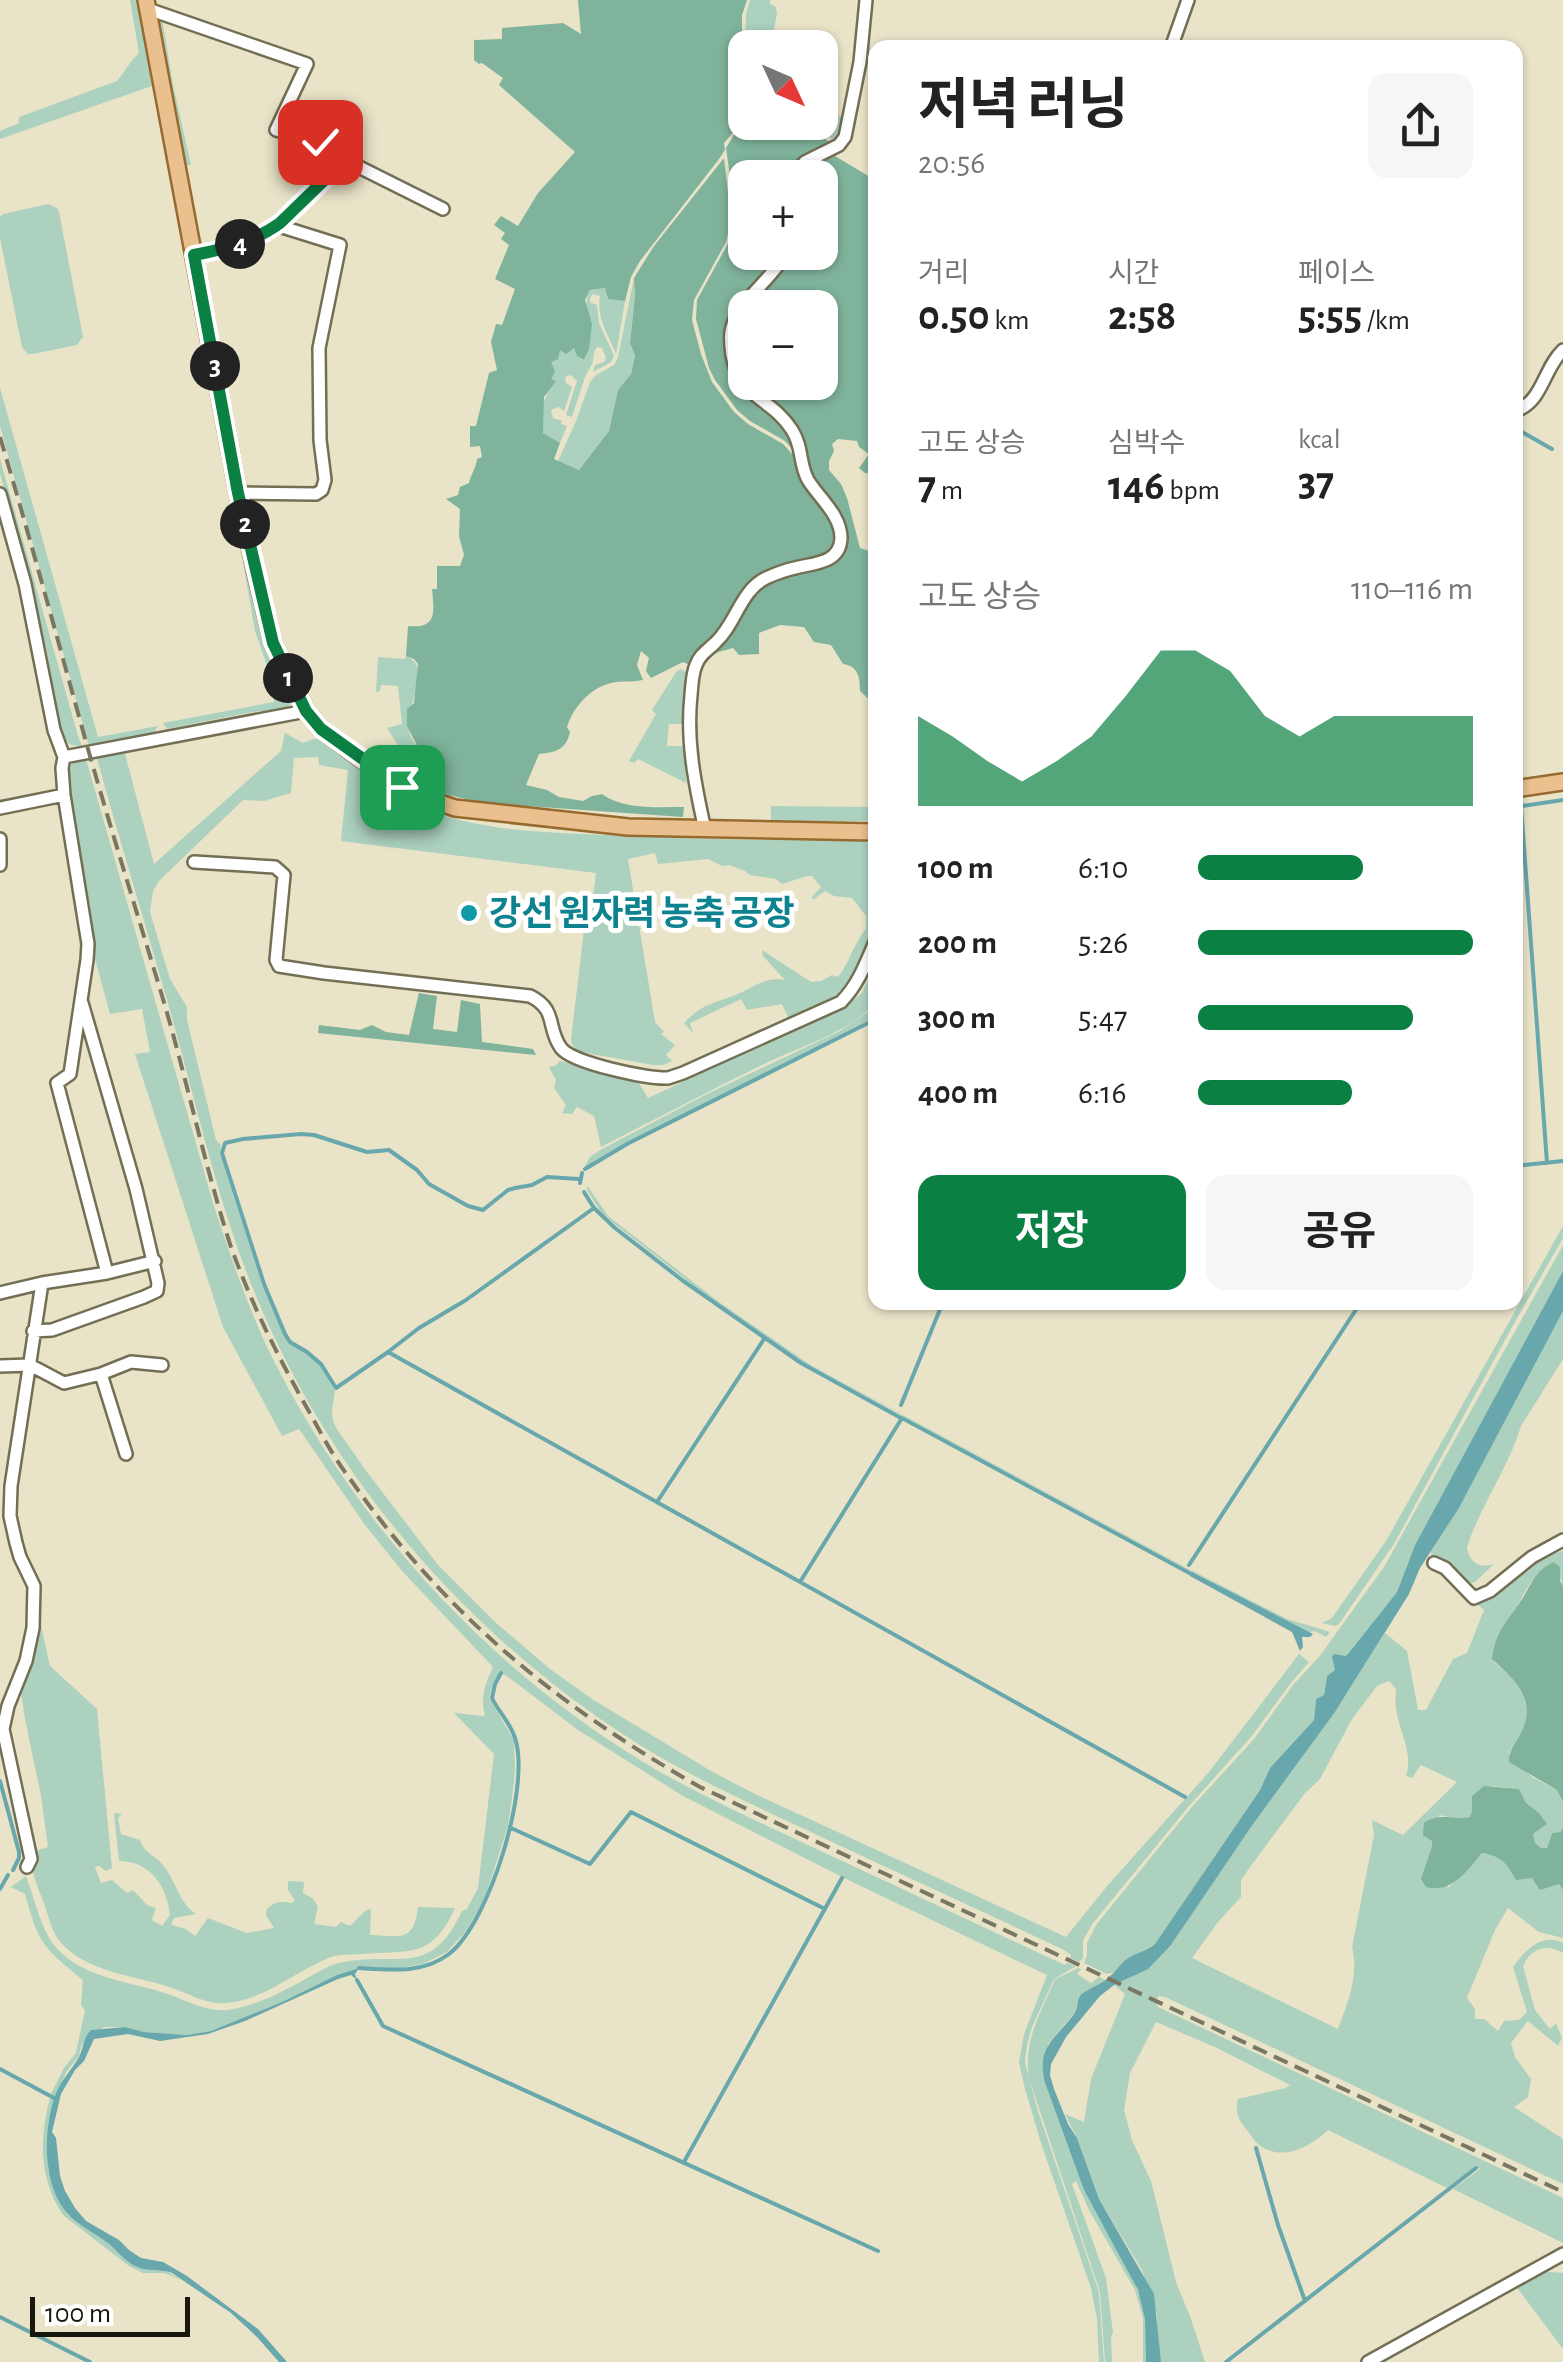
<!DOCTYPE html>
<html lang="ko">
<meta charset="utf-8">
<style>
body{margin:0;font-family:"Alegreya Sans","Noto Sans KR",sans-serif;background:#f6f6f6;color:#222;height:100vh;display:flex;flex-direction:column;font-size:38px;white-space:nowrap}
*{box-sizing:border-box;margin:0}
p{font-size:32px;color:#767676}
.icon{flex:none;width:55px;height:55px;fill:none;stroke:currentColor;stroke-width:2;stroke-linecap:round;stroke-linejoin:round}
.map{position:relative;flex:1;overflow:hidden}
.drawer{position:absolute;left:868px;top:40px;width:655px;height:1270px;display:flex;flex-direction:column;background:#fff;border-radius:20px;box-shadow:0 2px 8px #0004}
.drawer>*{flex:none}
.needle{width:65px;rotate:134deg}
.fabs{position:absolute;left:728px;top:30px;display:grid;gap:20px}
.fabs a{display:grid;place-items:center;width:110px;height:110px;border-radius:20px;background:#fff;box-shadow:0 2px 8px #0004;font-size:50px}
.scale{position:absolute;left:30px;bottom:25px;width:160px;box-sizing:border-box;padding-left:10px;border:5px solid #18170d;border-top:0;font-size:28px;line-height:35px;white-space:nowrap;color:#18170d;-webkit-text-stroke:8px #fff;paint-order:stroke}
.pin{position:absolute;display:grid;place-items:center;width:85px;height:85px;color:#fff;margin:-42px;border-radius:20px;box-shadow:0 5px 15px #0006}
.km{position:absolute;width:50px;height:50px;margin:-25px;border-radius:50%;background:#222;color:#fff;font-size:28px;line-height:50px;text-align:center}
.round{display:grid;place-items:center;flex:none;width:105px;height:105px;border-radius:20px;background:#f6f6f6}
.head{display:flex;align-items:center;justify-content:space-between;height:170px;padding:0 50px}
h1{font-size:55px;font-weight:700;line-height:75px}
.metrics{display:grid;grid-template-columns:repeat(3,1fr);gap:15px;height:170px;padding:10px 50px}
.metrics div{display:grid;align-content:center}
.metrics b{font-size:42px;font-weight:700}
.metrics small{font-size:28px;font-weight:400}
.metrics p{font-size:28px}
.chart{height:280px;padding:20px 50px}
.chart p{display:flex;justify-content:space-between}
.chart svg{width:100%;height:180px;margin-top:10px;fill:#0b8043;opacity:.7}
.primary-button{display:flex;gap:20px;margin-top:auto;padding:20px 50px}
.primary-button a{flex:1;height:115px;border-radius:20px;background:#0b8043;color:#fff;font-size:40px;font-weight:700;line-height:115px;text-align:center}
.primary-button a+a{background:#f6f6f6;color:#222}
ul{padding:0 50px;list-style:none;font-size:32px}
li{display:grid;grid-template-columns:160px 120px 1fr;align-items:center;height:75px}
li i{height:25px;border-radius:12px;background:#0b8043}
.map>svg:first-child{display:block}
.green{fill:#acd1bf;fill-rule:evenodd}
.forest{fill:#7fb39b}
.water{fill:#68a7ac}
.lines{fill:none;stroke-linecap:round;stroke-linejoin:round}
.stream{stroke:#68a7ac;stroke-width:4}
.minor-casing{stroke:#736f55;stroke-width:16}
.major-casing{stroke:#976a2f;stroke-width:20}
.minor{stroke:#fff;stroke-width:11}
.major{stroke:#e9c08e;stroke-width:15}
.rail{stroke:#797664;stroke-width:4;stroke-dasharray:15 8;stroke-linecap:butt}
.route-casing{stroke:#fff;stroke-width:20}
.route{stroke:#0b8043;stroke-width:12}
.culture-dot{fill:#0f9aa8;stroke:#fff;stroke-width:4}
.labels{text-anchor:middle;stroke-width:10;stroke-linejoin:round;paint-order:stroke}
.culture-label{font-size:35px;font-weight:bold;fill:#0d838f;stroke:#fff;text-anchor:start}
</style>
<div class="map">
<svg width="1563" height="2362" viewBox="0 0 1563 2362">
<rect width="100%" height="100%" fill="#e9e4c8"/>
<path class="green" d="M130,0h10l14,78h-4l2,8 -152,53v-8l19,-8v-6l98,-36c8,-9 12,-19 22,-28z
M750,0h20v4l5,2 2,7 -6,34h-26l1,-33z
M154,16l8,2 11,67 18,80 -8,1z
M824,68c10,12 9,28 2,42l21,9 -10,23 -31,-19 14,-1v-53z
M48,204l9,4 2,4 24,125 -6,8 -44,9h-5l-6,-7 -22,-109v-21l3,-3z
M634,278l1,18 -5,47 5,13 -4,18 -13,16 -9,41 -30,39 -21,-9 18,-40 14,-39 6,-7 18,-10 4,-8z
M605,288l3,11 17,2 -9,53c-8,-21 -20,-35 -16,-58l-7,-2 -3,4v4l7,3 2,18 15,33 -3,6 -18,10 2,-7 9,-3 2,-4 -4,-10 -5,-1 -3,5 -1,10 -8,15 -13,40 -6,-2 11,-34 -6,-6 -6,2 1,6 6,4 -8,24 -5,-4 -8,3 2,8 9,3 -1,3 6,2 -7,17 -15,-7 -3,-6 1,-26 7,-17 1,-25 9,-13 15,-2 2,9 7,5c11,-23 -5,-49 6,-71z
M0,388l98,349 60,-11 -4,7 -65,13 -89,-320z
M0,459l78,277 4,10 -11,-1 -9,-8 -16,-89 -46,-175z
M243,562l4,2 19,81 25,59 -6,5 -33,3 -85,17 -4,-6 111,-21 -2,-22 -17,-49z
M406,656c27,11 2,47 2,67 -1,11 11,28 17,38l-7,16 -31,-49 15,-4 -4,-38 -17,-1 -1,6 -4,1 2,-35 27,2z
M681,669l8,5 -3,50h-17l-2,22h18l1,37 -48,-24 -4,4 -5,-2 27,-47 -4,-4 24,-38z
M285,733l18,10 10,-4h6c34,22 64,51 101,67 57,26 125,26 187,29 84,4 167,6 251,5l8,2 9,6v85l-22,48 -14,17 -50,21 -7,-15 -35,6 -6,-11 -51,24 3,10 -9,-10c17,-18 27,-19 49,-27 19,-7 30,-20 52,-16l-22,-24 -1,-6 49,32 10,-1 11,-6 6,2c12,-15 16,-35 28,-48v-13l-14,-18 -18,-2 -9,-5 -11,8 -3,-1 10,-11 -9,-11h-5l-25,8 -6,-5 -26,-4 -5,-4 -16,-6 -7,1 -14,-7 -50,5 -3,-11 -27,6 27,163 9,10 -3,2 14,11 -9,10 6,6 -9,4h-10l-72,-13 -8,-6 -2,-6 15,-128 5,-1 5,-38 -255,-32 7,-71 -29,-5 -1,-8 -24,1 -3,35 -27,8 -21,-1 -84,81 -6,10 -3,21 20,67 17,28v13l29,120 5,5 -1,8 42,132 22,50 5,8 23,14 8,8 15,26 -3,20 1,10 5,10 29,41 71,93 57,57 55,47 42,30 119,72 44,23 311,143 42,-52 101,-113 90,-118 10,8 -18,21 -40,54 -62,69 -96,117 -10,17v18l-4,4 -9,-4 1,-3 -7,-5c-84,-40 -169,-78 -253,-118 -60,-28 -120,-55 -176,-90 -180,-114 -324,-288 -396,-490 -32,-90 -51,-184 -79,-276 -21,-74 -44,-147 -64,-221l28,-5 30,114 127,-113z
M79,759h7l127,444c18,55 37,111 63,162 85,166 218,309 379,404 54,31 113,57 170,84 80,37 160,75 240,112l2,-2 9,3 -22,13 -22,48 -5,18 -2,17 12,46 62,184 5,70h-5l-2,-43 -6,-31 -50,-145 -16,-54 -6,-27 5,-28 23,-59 -205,-98 -159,-81 -105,-66 -71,-54 -7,-3 -7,10 -4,15 25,42 1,31 -3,28 -4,27 -23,72 -19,33 -19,21 -24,12 -23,4h-41l-22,7 -55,27 -71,29 -24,4 -43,-3 -19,-5h-21l-22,17 -3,12 -12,15 -13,28 -5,30 -1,40 13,35 8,11 42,30 17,16 17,8 16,-1 20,12 -17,-7h-21l-14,-7 -66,-51c-24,-36 -24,-76 -13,-117h3l-2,-4 13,-26 12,-15 9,-43 -4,-5 2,-25c-40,-33 -44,-35 -58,-86l-14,-7 15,-11c8,21 13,46 25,65 25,37 79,40 117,53 22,8 41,20 66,15 27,-5 53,-20 77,-33 9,-5 18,-11 28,-13 59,-13 91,17 123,-52l5,-2 11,-21 16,-134 -40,-41 31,3c-5,-19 0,-31 8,-49l-90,-95 -38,-47 -66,-96 -17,7 -59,-109 -88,-273 15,-2 -8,-43 -32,5 -18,-66v-21l-25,-150 5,-14z
M771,806l104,1v14h-104z
M875,964v39c-26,30 -79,45 -115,63 -53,26 -106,54 -159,81l-7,-31 -17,-9 -5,7 -10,-1 4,-8 -12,-17 2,-8 -7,-13 6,-1 5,-5 77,19 11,18 198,-92 16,-13z
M875,1007v7l-6,6 -243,123 -42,25 6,-11 12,-8 109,-57 129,-61z
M588,1187l20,29 111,86 93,64 375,202 100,51 43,13 -4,5 -11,-6 -6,1 -25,-11 -481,-259 -110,-77 -77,-60 -16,-14 -14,-23z
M1563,1226v12l-52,91 -117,215 -55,80 -4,2 -13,-3 10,-5 54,-77z
M1563,1245v26l-148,274 -18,47 -49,62 -15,7 2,9 -8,6 -3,19 -8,4 -2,21 -44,48 -10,22 -105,154 -33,19 -7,9 -8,2 -23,-11 3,-8v-12l9,-18 95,-117 63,-69 39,-54 26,-28 65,-90z
M1563,1311v48l-42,67c-12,41 -40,78 -54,121 2,16 13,22 27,17l-19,18 -7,2 -25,-22 -11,-5 -1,-6 28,-43z
M1563,1551v35l-9,-24c-30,12 -47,71 -60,100 18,13 40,39 31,63 -4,10 -12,19 -16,29l23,23 25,13 6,12v26l-3,4 -8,1 -5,15h-6l-6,-5 -2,-9 13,-9 -20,-22 -7,-14 -27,-3 -22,31 -16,1 -15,-3 -7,32 16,41 34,-35 16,2 11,10 23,13 27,5 4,7v48l-24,-6 -31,-24 -13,22 -28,68 8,11v10h9l14,12 6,-10 15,-1 8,-8 -14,-45c12,-17 29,-35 50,-24v10c-16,-10 -32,-5 -40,13l12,44 15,19 6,-6 6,15 -4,8 -30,-25 -17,22 4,14 16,22 -3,18 -14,10 49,32v45l-398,-187 -6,-1 -3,4 2,7 405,191v45l-110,-54 27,-20 -4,-3 -29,22 -119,-58c-17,16 -43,31 -66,17 -7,-4 -11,-12 -16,-18 -8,-10 -11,-17 -8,-30l48,-11 4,-3 -73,-37 -61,-26 -26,51 -6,37 8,30 19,41 25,101 15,37 14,43h-44l-4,-26v-22l-15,-44 -43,-71 -22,-61 -12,-24 19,8 7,-43 34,-85 -11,-9 14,-6 43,-34 80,-118 84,-115 50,-79 22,18 11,59h8l27,-51 14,-6 17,-43 -8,-7 60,-44zM1389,1681l7,8c0,2 -1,16 0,18 2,24 18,45 10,69l6,2 9,-13 36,17 -54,53 -31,-15 2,15 -22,112c7,29 -4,55 -14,82l-146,-71 26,-36 23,-25v-17l9,-13 55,-74 15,-14 32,-60 25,-33z
M37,1608l13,58 47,43 15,159 -6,3 -7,-5 -4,1 6,16 11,-3 15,13 6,-3 14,15 9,3 -4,12 10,6 8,-11c-3,-29 -20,-54 -51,-54l-5,-48 8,1 -4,4 3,16 19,6c4,13 15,15 23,25 13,16 16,38 33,49l-22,4 -3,7 15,4 9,7 13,-18 39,15 27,-5 -8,-13 1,-6c8,-8 14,-8 25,-6l3,-3 -7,-10v-9l16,1 -1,11 9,5 6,8 -4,18 22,3 5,-5 9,4 15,-15 6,-2 -1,26c30,1 44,8 48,-28l37,1c-23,51 -44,42 -93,46 -10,1 -22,0 -31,3 -34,13 -66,43 -104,46 -22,2 -38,-10 -58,-16 -36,-12 -86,-15 -111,-48 -7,-10 -10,-24 -14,-36 -7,-17 -14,-32 -12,-51l16,-5 -7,-51 -16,-77 -5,-33z
M1079,1968l2,1 -4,5 14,9 8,-6 6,3 -17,11 -12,20 -28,33 -3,39 39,107 48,87 8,20 5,22 1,43h-3v-44l-8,-28 -46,-80 -13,-29 -4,3 34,94 7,54 -2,6 1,24h-7l-5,-70 -71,-214c-6,-37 12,-66 26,-99z
M1538,2271l25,2v76l-48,-64z"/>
<path class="forest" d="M578,0h169l-5,15v66l3,30 -7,16 -14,16 1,7 -6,9 -79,102 -9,16 -6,24 -17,-2 -3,-11 -15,2 -5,10 7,24 -3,25 -5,11 -7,-4 -3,-8 -8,6 -6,-4 -2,9 -7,3 4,10 -4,7 5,2 -12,16 -1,36 17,10 -6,16 25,11 30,-39 9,-41 13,-16 4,-18 -5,-13 5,-47 -1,-18 20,-32 70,-88 7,62 -5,22 -32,58 -2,20 9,34 11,28 22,30 14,12 35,20 13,14 37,62 5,18 -5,15 -66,21 -75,92 -9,-4 -32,16 -5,-7 3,-13 -8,-7 -4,14 6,15c-9,2 -18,1 -27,2 -23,3 -42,23 -49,45l3,5c-4,18 -14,20 -31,22l-13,31 21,5 12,7 24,4 9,-5 10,-2c22,16 55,13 82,13l-1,10 -200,-14 -34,-8 -33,-13 9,-21 -18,-35v-17l7,-6 4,-39 -4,-5 -8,-3 2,-30c30,3 26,-15 24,-37h5v-23h23l4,-11 -5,-19 1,-27 -14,-10 12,-4 2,-8 9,-4c2,-9 7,-15 8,-24l5,-2 -2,-11 -10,1v-21h6l13,-53 8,-3 -6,-28 5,-18 6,1 13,-36 -20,-10 14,-34 -8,-6 4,-6 -11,-8 7,-9 17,10 20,-33 37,-41 -76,-67 4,-7 -21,-15 -3,1 -5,-4v-20l28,-1v-11l61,-5 18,11z
M745,116v6l55,1 33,21c-20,8 -36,17 -51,33l-37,1v74l39,1 -51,62 -3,44 58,67 11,30 -14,-15 -35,-20 -13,-11 -22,-30 -6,-12 -13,-49 1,-19 35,-64 3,-24 -9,-64z
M827,156h8l40,24v294l-10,-1 -6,-5 10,-14 -10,-7 -2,-6 -19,-2 -6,5 2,7 -5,10v9l12,14 6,14 13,50 15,5v152l-15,-14c0,-14 -2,-25 -17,-27l-12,-19 -17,-3 -10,-15 -24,-2 -21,8v21l-20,1 -6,-7 -29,8c10,-8 21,-16 27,-27 10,-16 14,-33 30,-44 21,-15 52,-7 73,-23 33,-26 -15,-64 -26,-86 -7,-14 -2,-30 -11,-44 -13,-20 -32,-32 -48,-49l71,-1v-74h-75v68c-8,-17 -15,-44 -5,-62 6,-12 19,-19 28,-29 9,-10 16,-21 23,-32l29,-1v-74l-29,-1 8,-7z
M419,993l18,3 -4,33 24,3 4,-32 19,4 2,38 51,7 3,6 -218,-22 1,-8 41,5 12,-5 14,7 23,3z
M1554,1562l6,5v14l3,5v216l-6,-12 -48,-28c0,-16 12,-24 16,-39 9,-27 -16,-49 -33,-64 4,-30 15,-36 30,-60 10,-15 13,-29 32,-37z
M1484,1786l35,3 7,14 13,10 8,11 -14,10 2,9 6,5h6l5,-15 8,-1 3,-4v62l-4,-6 -19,6 -8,-12 -16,2c-9,-17 -15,-24 -34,-27 -15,18 -31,41 -56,34l-5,-8 11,-32v-6l-9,-6 1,-12c15,-11 29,-3 46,-6l2,-5v-16z"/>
<path class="water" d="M1563,1271v40l-104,197 -39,60 -11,26 -74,118 -84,115 -80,118 -23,24 -34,16 -14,11 -34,41 -15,27 -1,11 4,14 14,35 9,14 22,61 55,95 7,68h-15l-1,-43 -7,-29 -54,-100 -39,-107c-9,-37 10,-43 29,-69 6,-8 1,-15 9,-21 9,-6 19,-9 27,-17 7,-5 10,-13 17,-17 9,-6 19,-8 28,-15l105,-154 10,-22 44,-48 2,-21 8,-4 3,-19 8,-6 -3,-13 2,-3 11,2 3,-2 49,-62 18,-47z
M1192,1572l121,62 -3,3h-8l1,10 -3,4 -8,-19 -102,-56z
M359,1968l-4,6 2,6 -6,-5 -13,4 -93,42 -37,13 -48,7 -32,-7 -34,5 -10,22 -9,9 -14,24 -9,38 4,6 4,38 5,15 10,17 11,13 33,19 10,10 12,8 22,4 24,14 71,53 29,33h-8l-22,-25 -26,-24 -59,-40c-12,-5 -26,-1 -37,-7 -12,-6 -19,-18 -30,-25 -12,-9 -27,-16 -37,-27 -26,-29 -25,-83 -13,-118 5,-15 16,-25 24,-39 5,-10 4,-19 12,-27l34,-3 19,5 43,3 24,-4 71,-29 55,-27z"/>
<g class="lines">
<path class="stream" d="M1515,428l37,21
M1521,806l26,357
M1515,807l48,-7
M1515,1166l48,-5
M585,1169l42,-25 243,-122 5,-6
M579,1179l-32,-2 -15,8 -17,3 -7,2 -25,20 -15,-4 -39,-22 -12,-14 -28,-20 -22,2 -53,-17 -13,-1 -58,5 -18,4 -3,10 42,131 21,50 5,8 17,10 14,12 15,24 52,-36 797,445
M580,1183l2,-10
M584,1192l10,16
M388,1352l31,-24 47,-28 128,-92 21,20 67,52 119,83 100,55
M901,1405l42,-103
M657,1502l107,-163
M1189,1565l172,-263
M800,1582l102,-164 293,158
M0,1781l19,71v6l-6,12
M511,1828l79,36 41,-52 194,97
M0,1889l8,-14
M359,1968c31,2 64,6 90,-14 41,-32 82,-168 66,-216 -4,-14 -17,-27 -23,-40l3,-14 6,-11
M357,1980l26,46 495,225
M0,2069l54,29
M1256,2148l22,77 27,76
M684,2162l158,-284
M0,2317l90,45
M1226,2362l250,-194"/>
<defs>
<path id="minor" d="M148,9l159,55 -31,66 44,12 31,21 92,46
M1171,48l17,-48
M789,178l16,-16 34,-17 6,-8 15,-75 6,-62
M195,255l36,-7 37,-16 78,-73
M1515,411c28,-9 28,-42 48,-61
M238,493l78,1 6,-4 3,-10 -5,-40 -1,-92 21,-103 -64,-20
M0,494l25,90 29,146 10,27
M0,808l64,-13
M705,830c-10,-45 -19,-89 -14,-135 1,-10 1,-21 5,-30 4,-11 11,-14 19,-22 21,-19 25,-52 51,-65 9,-4 19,-8 29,-10 18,-5 45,-4 46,-30 0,-23 -22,-40 -33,-58 -9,-16 -5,-33 -16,-50 -20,-32 -52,-31 -60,-75 -1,-7 -2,-16 -1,-23 4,-29 42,-53 56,-80
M0,839v26
M194,862l81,5 9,8 -8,85 3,6 45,7 206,23c28,14 16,31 31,52 11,15 87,31 107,30 3,-1 12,-4 15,-5l158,-71c17,-17 25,-39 34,-60
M107,1273l48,-12
M0,1293l42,-10
M33,1331l19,-1 92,-33 13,-6 1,-8 -22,-94 -54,-186
M0,1366l30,-1 34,18 37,-9 30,-12 31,3
M101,1374l25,80
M1434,1563l11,5 29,30 16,-7 42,-34 31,-17
M27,1867l4,-8 -28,-130 5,-23 18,-45 7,-33 1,-42 -14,-29 -4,-14 -6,-27 1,-30 31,-203 65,-10 -50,-190 13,-9 17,-114 1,-16 -24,-149 -2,-27 2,-11 242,-46
M1368,2362l195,-108"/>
<path id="major" d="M146,0l92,493 19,84 16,66 33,68 15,18 61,45 38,22 35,12 173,19 247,5
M1515,789l48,-7"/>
</defs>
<use href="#minor" class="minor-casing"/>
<use href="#major" class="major-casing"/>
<use href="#minor" class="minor"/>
<use href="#major" class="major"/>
<path class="rail" d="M0,437c31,104 59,208 88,312 24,84 50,167 75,250 24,81 41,164 67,245 20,57 47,111 77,164 13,23 25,47 41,68 96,138 208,229 352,311l863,405"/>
</g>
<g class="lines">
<defs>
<path id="route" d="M320,142l26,17 -66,64c-26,19 -55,26 -86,32l44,238 35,150 33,68 15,18 81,58"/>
</defs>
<use href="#route" class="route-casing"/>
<use href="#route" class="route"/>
</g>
<circle class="culture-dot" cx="469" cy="913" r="10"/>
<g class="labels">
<g class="culture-label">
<text x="489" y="925">강선 원자력 농축 공장</text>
</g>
</g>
</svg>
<div class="fabs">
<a><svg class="needle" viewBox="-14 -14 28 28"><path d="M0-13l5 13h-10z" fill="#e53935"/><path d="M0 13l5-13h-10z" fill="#767676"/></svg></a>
<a>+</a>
<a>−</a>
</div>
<div class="scale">100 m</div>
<div class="pin" style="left:402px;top:787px;background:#1e9e55"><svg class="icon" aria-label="arrive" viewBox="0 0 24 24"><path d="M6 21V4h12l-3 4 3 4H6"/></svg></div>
<div class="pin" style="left:320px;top:142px;background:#d93025"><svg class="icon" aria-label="check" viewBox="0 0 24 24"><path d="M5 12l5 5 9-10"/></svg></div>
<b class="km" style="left:288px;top:678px">1</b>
<b class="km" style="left:245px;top:524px">2</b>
<b class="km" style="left:215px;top:366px">3</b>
<b class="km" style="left:240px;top:244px">4</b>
<section class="drawer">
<div class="head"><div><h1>저녁 러닝</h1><p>20:56</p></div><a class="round"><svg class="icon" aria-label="share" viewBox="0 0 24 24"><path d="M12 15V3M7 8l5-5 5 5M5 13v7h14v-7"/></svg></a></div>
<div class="metrics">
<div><p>거리</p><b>0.50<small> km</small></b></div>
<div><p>시간</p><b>2:58</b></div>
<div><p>페이스</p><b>5:55<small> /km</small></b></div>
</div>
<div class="metrics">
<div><p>고도 상승</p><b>7<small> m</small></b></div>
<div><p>심박수</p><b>146<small> bpm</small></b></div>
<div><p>kcal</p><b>37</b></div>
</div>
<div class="chart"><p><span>고도 상승</span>110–116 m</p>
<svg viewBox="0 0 160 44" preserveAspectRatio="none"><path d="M0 44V22L10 27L20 33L30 38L40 33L50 27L60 17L70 6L80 6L90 11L100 22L110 27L120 22L130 22L140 22L150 22L160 22V44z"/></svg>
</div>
<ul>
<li><b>100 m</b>6:10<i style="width:60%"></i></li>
<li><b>200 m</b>5:26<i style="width:100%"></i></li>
<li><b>300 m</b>5:47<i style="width:78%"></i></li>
<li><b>400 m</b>6:16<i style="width:56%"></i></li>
</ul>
<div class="primary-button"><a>저장</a><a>공유</a></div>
</section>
</div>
